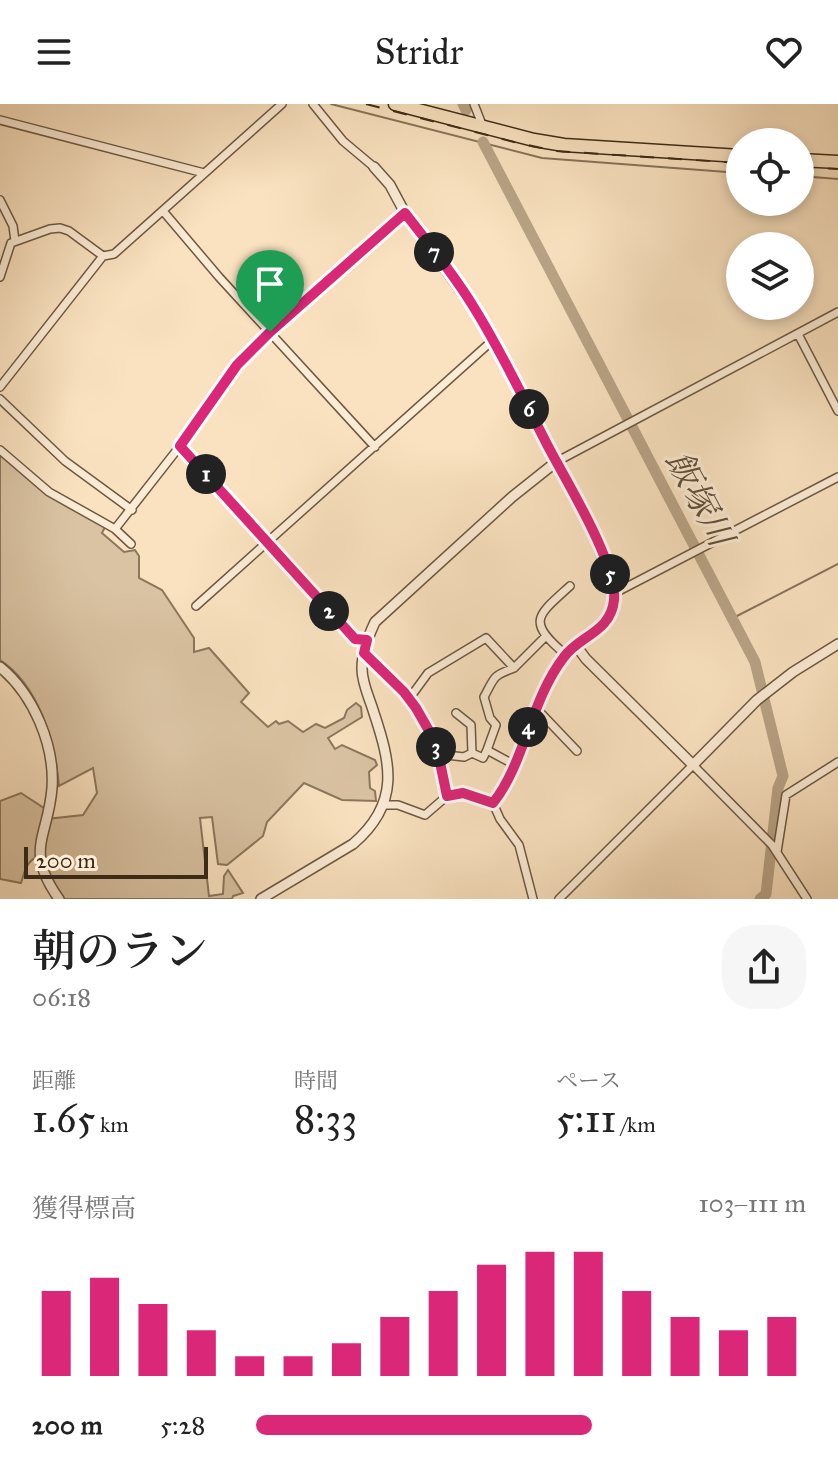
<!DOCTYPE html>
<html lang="ja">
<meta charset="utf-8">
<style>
body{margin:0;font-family:"IM FELL Great Primer","Noto Serif JP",serif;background:#f6f6f6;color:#222;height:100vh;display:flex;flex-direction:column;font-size:30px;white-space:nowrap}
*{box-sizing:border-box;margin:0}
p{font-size:26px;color:#767676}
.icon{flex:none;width:44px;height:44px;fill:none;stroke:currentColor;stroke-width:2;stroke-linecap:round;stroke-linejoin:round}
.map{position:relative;height:795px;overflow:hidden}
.drawer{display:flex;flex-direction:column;background:#fff;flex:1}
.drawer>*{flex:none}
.controls{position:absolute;left:726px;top:24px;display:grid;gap:16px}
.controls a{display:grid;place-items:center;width:88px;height:88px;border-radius:50%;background:#fff;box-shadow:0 4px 12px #0003;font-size:40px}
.scale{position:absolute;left:24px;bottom:20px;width:184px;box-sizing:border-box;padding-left:8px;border:4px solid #3c2b17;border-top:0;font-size:22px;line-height:28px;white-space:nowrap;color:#3c2b17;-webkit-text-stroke:6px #fcecd6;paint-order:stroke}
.pin{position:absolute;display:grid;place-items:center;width:68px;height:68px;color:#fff;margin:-82px -34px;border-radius:50% 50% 50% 0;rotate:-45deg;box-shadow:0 0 8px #0007}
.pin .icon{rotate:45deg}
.km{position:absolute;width:40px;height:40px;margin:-20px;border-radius:50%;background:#222;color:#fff;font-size:22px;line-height:40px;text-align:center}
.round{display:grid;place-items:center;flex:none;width:84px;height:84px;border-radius:32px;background:#f6f6f6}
.summary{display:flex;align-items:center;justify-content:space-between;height:136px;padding:0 32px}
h1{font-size:44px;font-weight:600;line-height:60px}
.stats{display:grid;grid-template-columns:repeat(3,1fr);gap:12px;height:136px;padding:8px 32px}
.stats div{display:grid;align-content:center}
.stats b{font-size:40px;font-weight:600}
.stats small{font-size:22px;font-weight:400}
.stats p{font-size:22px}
.chart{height:224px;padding:16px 32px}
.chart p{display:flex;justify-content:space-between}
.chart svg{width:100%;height:144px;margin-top:8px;stroke:#db2777;stroke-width:6}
ul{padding:0 32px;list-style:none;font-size:26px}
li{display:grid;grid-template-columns:128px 96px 1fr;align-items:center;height:60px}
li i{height:20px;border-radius:10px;background:#db2777}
header{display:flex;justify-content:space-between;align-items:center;height:104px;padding:0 32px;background:#fff;font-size:36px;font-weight:600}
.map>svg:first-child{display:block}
.green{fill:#dac3a3;stroke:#8b775d;stroke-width:2}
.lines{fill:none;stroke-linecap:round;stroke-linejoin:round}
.stream{stroke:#87745a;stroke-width:2}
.river{stroke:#b9a487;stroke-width:11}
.minor-casing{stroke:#6c5941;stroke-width:10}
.tertiary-casing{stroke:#6c5941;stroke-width:12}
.trunk-casing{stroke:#3c2b17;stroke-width:15}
.minor{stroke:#fcecd6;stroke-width:7}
.tertiary{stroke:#fcecd6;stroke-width:9}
.trunk{stroke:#fae2c0;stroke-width:12}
.rail{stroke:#3c2b17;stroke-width:2;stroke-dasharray:14 14;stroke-linecap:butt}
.route-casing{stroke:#fff;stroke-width:16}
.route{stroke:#db2777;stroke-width:10}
.labels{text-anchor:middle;stroke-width:6;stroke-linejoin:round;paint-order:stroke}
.water-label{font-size:34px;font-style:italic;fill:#624f39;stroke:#fcecd6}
</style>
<header><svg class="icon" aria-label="menu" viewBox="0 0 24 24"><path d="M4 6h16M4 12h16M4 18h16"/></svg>Stridr<svg class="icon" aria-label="heart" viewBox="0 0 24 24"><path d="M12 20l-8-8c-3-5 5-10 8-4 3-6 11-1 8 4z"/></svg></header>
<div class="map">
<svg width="838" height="795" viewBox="0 0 838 795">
<rect width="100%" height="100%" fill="#fae2c0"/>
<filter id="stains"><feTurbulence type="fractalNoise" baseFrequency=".0025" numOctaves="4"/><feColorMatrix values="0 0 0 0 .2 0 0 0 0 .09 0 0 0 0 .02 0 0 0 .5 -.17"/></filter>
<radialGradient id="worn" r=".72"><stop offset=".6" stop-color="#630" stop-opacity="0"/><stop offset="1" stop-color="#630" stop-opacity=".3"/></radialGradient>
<path class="green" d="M0,349l48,41 57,33 -3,6 22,19 11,-2 4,6v22l23,12 32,48v14l15,-4 40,45 -8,9 27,25 8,-6 3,3 9,-3 15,11 13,-8 9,4 19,-10 3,-8 9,-7 5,4 1,10 -34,21 7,11 7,-4 33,15 2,5 -8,7 1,16 5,3 1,10 -34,-1 -38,-17 -37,39 -4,14 -36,29 -9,-1 -6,-47 -12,1 9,78 14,-2 1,-18 4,-6 15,23 -10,3 -1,3h-173l-20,-43c-13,5 -14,15 -18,27l-21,-4v-78l21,-8 26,17 -1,9 37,-4 14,-22 -4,-25 -34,18c-4,-43 -20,-101 -59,-126z"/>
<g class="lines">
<path class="stream" d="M331,0l211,54 198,15
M800,72l38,3
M733,514l105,-54"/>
<path class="river" d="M463,0l3,6
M483,38l272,520 28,114 -5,12 -12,106 -6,5"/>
<defs>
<path id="minor" d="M313,0l30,37 31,26
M474,0l9,23
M0,16l204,53
M0,96l13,26 2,15
M163,107l56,66 156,170
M0,173l11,-34 39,-14 10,-1 9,3 34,25
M798,230l40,77
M0,283l103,-131 11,-2 168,-150
M0,295l65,62 67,49
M180,342l175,193 12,1
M0,346l49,42 66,37
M556,358l282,-150
M131,440l-16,-15 65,-83 57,-81 33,-33 135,-119
M615,489l223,-116
M196,502l297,-266
M364,549l40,39 12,16 20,35 11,53
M565,550c-39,-33 -28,-38 5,-68
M409,595l19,-26 58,-35 28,30 31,-31
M535,603l42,44
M487,646l9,-25 -6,-7 -6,-21c11,-20 8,-21 30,-29
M472,649l11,5 4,-8 26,14
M438,650l26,3 8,-4 -1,-28 -15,-12
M493,699c33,-41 39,-127 84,-156
M383,701h15l27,10 22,-19 16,-3 30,10 7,16 19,26 14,54
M777,748l9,-57 52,-33
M559,795l134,-134 79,80 35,54"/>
<path id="tertiary" d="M374,63l16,18 15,28 79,110 103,194 25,65 2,21 -8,18 -29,26 9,12 107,106 64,-65 36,-28 45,-28
M0,563c33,27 55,78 52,121 -4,50 -28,62 7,111
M261,795l92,-55c48,-41 38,-80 20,-134 -4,-13 -11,-27 -11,-41 0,-17 6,-32 13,-47l137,-125 44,-35"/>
<path id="trunk" d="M395,0l139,36 30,5 176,11
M800,56l38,2"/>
</defs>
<use href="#minor" class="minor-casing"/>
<use href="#tertiary" class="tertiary-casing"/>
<use href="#trunk" class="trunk-casing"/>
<use href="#minor" class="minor"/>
<use href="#tertiary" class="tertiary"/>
<use href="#trunk" class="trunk"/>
<path class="rail" d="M366,0l148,38 42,9 184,12
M800,63l38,2"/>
</g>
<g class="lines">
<defs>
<path id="route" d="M405,109c23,30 48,60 68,93 29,46 52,96 77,144 17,32 68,116 64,150 -3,32 -35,36 -50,57 -34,44 -39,106 -71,146l-30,-10 -16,3 -11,-53 -20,-35 -12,-16 -40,-39 3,-13 -12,-1 -175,-193 57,-81 33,-33z"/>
</defs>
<use href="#route" class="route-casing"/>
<use href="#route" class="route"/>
</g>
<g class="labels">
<g class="water-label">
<text transform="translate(700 394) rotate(62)" y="12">飯塚川</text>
</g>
</g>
<rect width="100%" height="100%" filter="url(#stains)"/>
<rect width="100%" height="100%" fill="url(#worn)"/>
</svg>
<div class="controls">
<a><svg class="icon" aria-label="locate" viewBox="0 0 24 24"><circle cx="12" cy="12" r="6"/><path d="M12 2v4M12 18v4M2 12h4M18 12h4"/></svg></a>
<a><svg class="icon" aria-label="layers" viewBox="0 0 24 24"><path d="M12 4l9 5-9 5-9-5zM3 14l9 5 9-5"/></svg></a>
</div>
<div class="scale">200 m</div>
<div class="pin" style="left:270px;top:228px;background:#1e9e55"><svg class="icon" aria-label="arrive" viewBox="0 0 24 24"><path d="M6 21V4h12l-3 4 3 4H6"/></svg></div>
<b class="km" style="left:206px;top:370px">1</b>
<b class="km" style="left:329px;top:507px">2</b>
<b class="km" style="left:436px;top:643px">3</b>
<b class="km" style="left:528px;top:623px">4</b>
<b class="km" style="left:610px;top:470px">5</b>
<b class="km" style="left:529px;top:305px">6</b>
<b class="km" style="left:434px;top:148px">7</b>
</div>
<section class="drawer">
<div class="summary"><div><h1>朝のラン</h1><p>06:18</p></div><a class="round"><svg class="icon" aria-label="share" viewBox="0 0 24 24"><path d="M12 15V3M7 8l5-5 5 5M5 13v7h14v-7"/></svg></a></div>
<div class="stats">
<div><p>距離</p><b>1.65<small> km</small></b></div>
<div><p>時間</p><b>8:33</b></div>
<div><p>ペース</p><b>5:11<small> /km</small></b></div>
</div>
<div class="chart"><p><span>獲得標高</span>103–111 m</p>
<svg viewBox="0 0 160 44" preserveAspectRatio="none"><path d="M5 44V18M15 44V14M25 44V22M35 44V30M45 44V38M55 44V38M65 44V34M75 44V26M85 44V18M95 44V10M105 44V6M115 44V6M125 44V18M135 44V26M145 44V30M155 44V26"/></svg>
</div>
<ul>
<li><b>200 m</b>5:28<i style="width:61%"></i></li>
</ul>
</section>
